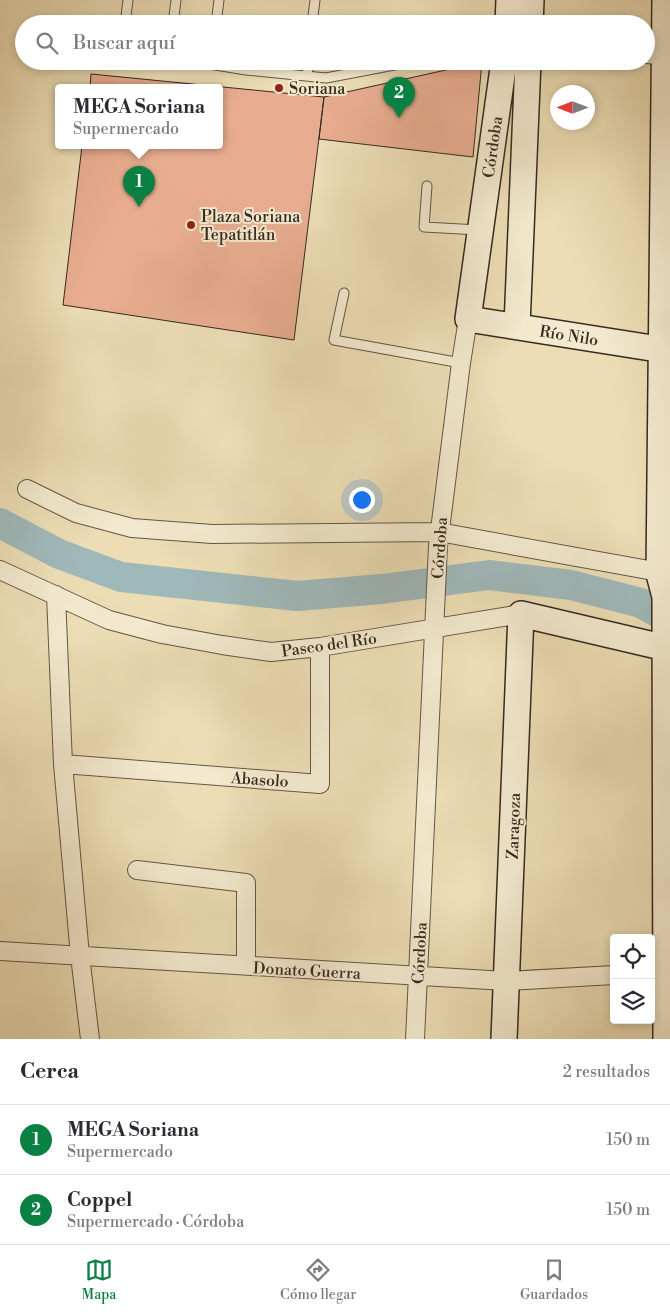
<!DOCTYPE html>
<html lang="es">
<meta charset="utf-8">
<style>
:root{--surface:#fff;--page:#f7f7f7;--text:#2b2b33;--muted:#7c7c81;--line:#e1e1e2;--accent:#0b8043}
body{margin:0;font-family:"Libre Bodoni",serif;background:var(--page);color:var(--text)}
.controls{position:absolute;right:15px;bottom:15px;display:grid;overflow:hidden;border-radius:5px;box-shadow:0 2px 8px #0003}
.controls button{width:45px;height:45px;display:grid;place-items:center;padding:0;border:0;border-bottom:1px solid var(--line);background:var(--surface);color:var(--text);font:25px sans-serif}
.compass{position:absolute;left:550px;top:85px;width:45px;height:45px;border-radius:50%;background:var(--surface);box-shadow:0 2px 8px #0003;rotate:270deg}
.you{position:absolute;left:361px;top:499px;width:18px;height:18px;margin:-12px;border:4px solid #fff;border-radius:50%;background:#1a73e8;box-shadow:0 0 0 8px #1a73e833}
.badge{display:grid;place-items:center;width:32px;height:32px;border-radius:50%;background:var(--accent);color:#fff;font-size:16px;font-weight:700}
.pin{position:absolute;translate:-50% -41px;filter:drop-shadow(0 1px 2px #0008)}
.pin::after{content:'';position:absolute;top:26px;width:18px;height:15px;background:inherit;clip-path:polygon(0 0,100% 0,50% 100%)}
.popup{position:absolute;left:55px;top:84px;width:168px;height:65px;box-sizing:border-box;display:grid;place-content:center;border-radius:5px;background:var(--surface);filter:drop-shadow(0 1px 4px #0005);font-size:16px;white-space:nowrap;color:var(--muted)}
.popup b{font-size:19px;color:var(--text)}
.popup::after{content:'';position:absolute;left:50%;top:100%;margin-left:-10px;border:10px solid transparent;border-top-color:var(--surface)}
.list{margin:0;padding:0;list-style:none}
h2{display:flex;justify-content:space-between;align-items:center;height:65px;margin:0;padding:0 20px;font-size:21px}
h2 small{font-size:16px;font-weight:400;color:var(--muted)}
.list li{display:grid;grid-template-columns:32px 1fr auto;gap:15px;align-items:center;box-sizing:border-box;height:70px;padding:0 20px;border-top:1px solid var(--line)}
.list b{display:block;font-size:19px;white-space:nowrap}
.list p{margin:0;font-size:16px;white-space:nowrap;color:var(--muted)}
.list em{font-size:16px;font-style:normal;color:var(--muted)}
.icon{flex:none;width:28px;height:28px;fill:none;stroke:currentColor;stroke-width:2;stroke-linecap:round;stroke-linejoin:round}
.map{position:relative;flex:none;width:670px;height:1039px;overflow:hidden}
.search{position:absolute;background:var(--surface);box-shadow:0 2px 8px #0003;left:15px;right:15px;top:15px;height:55px;display:flex;align-items:center;gap:12px;box-sizing:border-box;padding:0 18px;border-radius:28px;color:var(--muted);font-size:19px}
.sheet{height:205px;background:var(--surface)}
nav{display:flex;justify-content:space-around;align-items:center;box-sizing:border-box;height:70px;border-top:1px solid var(--line);background:var(--surface);font-size:14px;color:var(--muted)}
nav a{display:grid;justify-items:center;gap:2px}
nav .on{color:var(--accent)}
.map>svg:first-child{display:block}
</style>
<div class="map">
<svg width="670" height="1039" viewBox="0 0 670 1039">
<rect width="100%" height="100%" fill="#ecddb4"/>
<filter id="stains"><feTurbulence type="fractalNoise" baseFrequency=".004" numOctaves="4"/><feColorMatrix values="0 0 0 0 .2 0 0 0 0 .09 0 0 0 0 .02 0 0 0 .5 -.17"/></filter>
<radialGradient id="worn" r=".72"><stop offset=".6" stop-color="#630" stop-opacity="0"/><stop offset="1" stop-color="#630" stop-opacity=".3"/></radialGradient>
<g fill="none" stroke-linecap="round" stroke-linejoin="round">
<path stroke="#9fb8b9" stroke-width="30" d="M0,523L59,554L121,577L297,596L382,589L489,575L571,585L641,603L670,619"/>
</g>
<path fill="#e8ad90" stroke="#352a20" d="M482,62L473,157L319,139L324,97Z
M91,74L324,97L294,340L63,305L82,146H219V88H90Z"/>
<g fill="none" stroke-linecap="round" stroke-linejoin="round">
<g stroke="#635745" stroke-width="11">
<path id="lane" d="M125,24L128,0
M173,24L176,0
M216,24L219,0
M312,24L315,0
M191,61L246,70L326,78L415,61
M307,76L309,61
M427,186L424,227L479,230
M344,293L334,340L461,363"/>
</g>
<g stroke="#635745" stroke-width="20">
<path id="street" d="M646,54L670,56
M27,489L76,513L132,528L212,534L439,532L670,574
M0,570L109,620L162,634L222,645L271,652L320,647L521,614
M56,595L63,764L80,956L90,1039
M63,764L320,784V647
M137,870L246,883V966
M0,951L506,981L614,975
M415,1039L438,546L461,363L468,319"/>
</g>
<g stroke="#352a20" stroke-width="28">
<path id="secondary" d="M508,24L509,0
M530,24L531,0
M504,61L468,319L670,351
M517,326L528,61
M665,597L659,574L665,0
M504,1039L521,614L666,648
M666,1039L665,597L669,581"/>
</g>
<use href="#lane" stroke="#f3e9ce" stroke-width="9"/>
<use href="#street" stroke="#f3e9ce" stroke-width="18"/>
<use href="#secondary" stroke="#f3e9ce" stroke-width="25"/>
</g>
<g fill="#8f2418" stroke="#f3e9ce" stroke-width="2">
<circle cx="279" cy="88" r="5"/>
<circle cx="191" cy="225" r="5"/>
</g>
<g text-anchor="middle" stroke-width="4" stroke-linejoin="round" paint-order="stroke">
<g font-size="16" fill="#352a20" stroke="#f3e9ce" text-anchor="start">
<text x="289" y="94">Soriana</text>
<text x="201" y="222">Plaza Soriana<tspan x="201" dy="18">Tepatitlán</tspan></text>
</g>
<g font-size="16" fill="#352a20" stroke="#f3e9ce">
<text transform="translate(492 147) rotate(-82)" y="6">Córdoba</text>
<text transform="translate(569 335) rotate(9)" y="6">Río Nilo</text>
<text transform="translate(439 548) rotate(-86)" y="6">Córdoba</text>
<text transform="translate(329 644) rotate(-8)" y="6">Paseo del Río</text>
<text transform="translate(260 779) rotate(4)" y="6">Abasolo</text>
<text transform="translate(513 826) rotate(-88)" y="6">Zaragoza</text>
<text transform="translate(419 953) rotate(-87)" y="6">Córdoba</text>
<text transform="translate(307 970) rotate(3)" y="6">Donato Guerra</text>
</g>
</g>
<rect width="100%" height="100%" filter="url(#stains)"/>
<rect width="100%" height="100%" fill="url(#worn)"/>
</svg>
<div class="controls">
<button><svg class="icon" aria-label="locate" viewBox="0 0 24 24"><circle cx="12" cy="12" r="6"/><path d="M12 2v4M12 18v4M2 12h4M18 12h4"/></svg></button>
<button><svg class="icon" aria-label="layers" viewBox="0 0 24 24"><path d="M12 4l9 5-9 5-9-5zM3 14l9 5 9-5"/></svg></button>
</div>
<svg class="compass" viewBox="-18 -18 36 36"><path d="M0-13l5 13h-10z" fill="#e53935"/><path d="M0 13l5-13h-10z" fill="#7c7c81"/></svg>
<div class="you"></div>
<div class="pin badge" style="left:139px;top:207px">1</div>
<div class="popup"><b>MEGA Soriana</b>Supermercado</div>
<div class="pin badge" style="left:399px;top:118px">2</div>
<div class="search"><svg class="icon" aria-label="search" viewBox="0 0 24 24"><circle cx="10" cy="10" r="6"/><path d="M15 15l6 6"/></svg>Buscar aquí</div>
</div>
<section class="sheet">
<h2>Cerca<small>2 resultados</small></h2>
<ul class="list">
<li><span class="badge">1</span><div><b>MEGA Soriana</b><p>Supermercado</p></div><em>150 m</em></li>
<li><span class="badge">2</span><div><b>Coppel</b><p>Supermercado · Córdoba</p></div><em>150 m</em></li>
</ul>
</section>
<nav>
<a class="on"><svg class="icon" aria-label="map" viewBox="0 0 24 24"><path d="M3 6l6-2 6 2 6-2v14l-6 2-6-2-6 2zM9 4v14M15 6v14"/></svg>Mapa</a>
<a><svg class="icon" aria-label="directions" viewBox="0 0 24 24"><path d="M12 3l9 9-9 9-9-9zM9 14v-3h6M13 9l2 2-2 2"/></svg>Cómo llegar</a>
<a><svg class="icon" aria-label="saved" viewBox="0 0 24 24"><path d="M7 4h10v16l-5-4-5 4z"/></svg>Guardados</a>
</nav>
